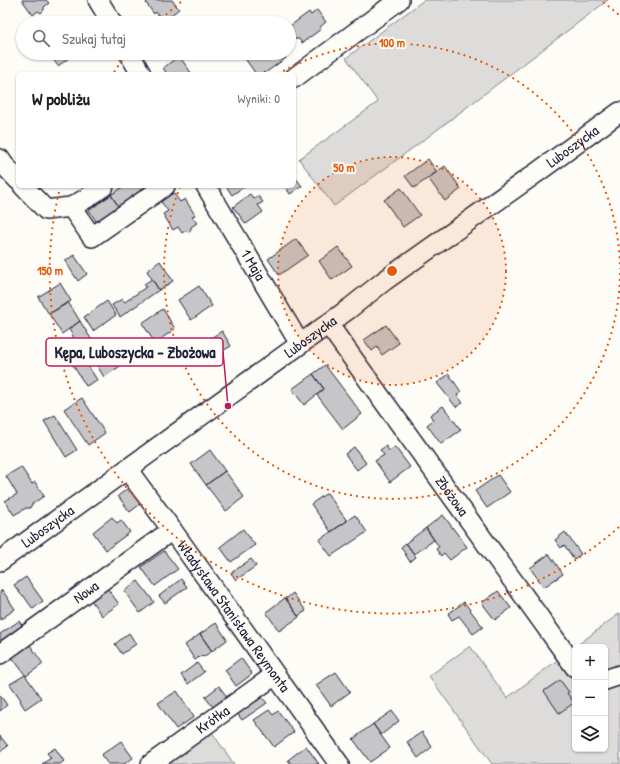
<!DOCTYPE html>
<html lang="pl">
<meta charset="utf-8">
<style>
:root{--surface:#fff;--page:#f6f6f6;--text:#202124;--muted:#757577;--line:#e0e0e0}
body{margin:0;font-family:"Patrick Hand",sans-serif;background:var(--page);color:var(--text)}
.controls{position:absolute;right:12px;bottom:12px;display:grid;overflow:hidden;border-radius:6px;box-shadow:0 1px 3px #0004}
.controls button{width:36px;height:36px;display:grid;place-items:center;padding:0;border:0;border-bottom:1px solid var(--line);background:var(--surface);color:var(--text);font:20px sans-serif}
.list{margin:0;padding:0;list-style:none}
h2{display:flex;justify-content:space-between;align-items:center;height:52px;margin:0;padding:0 16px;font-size:17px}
h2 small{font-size:13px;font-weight:400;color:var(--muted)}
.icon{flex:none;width:22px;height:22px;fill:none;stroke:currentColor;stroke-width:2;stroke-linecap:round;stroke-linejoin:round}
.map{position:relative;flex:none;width:620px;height:764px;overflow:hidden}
.search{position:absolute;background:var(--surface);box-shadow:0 1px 3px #0004;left:16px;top:16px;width:280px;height:44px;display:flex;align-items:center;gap:10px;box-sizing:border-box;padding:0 14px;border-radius:22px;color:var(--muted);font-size:15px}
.panel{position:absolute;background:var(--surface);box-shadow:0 1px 3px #0004;left:16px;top:72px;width:280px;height:116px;border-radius:6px}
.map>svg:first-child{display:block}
</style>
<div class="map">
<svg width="620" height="764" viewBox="0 0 620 764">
<rect width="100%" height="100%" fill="#fdfcf7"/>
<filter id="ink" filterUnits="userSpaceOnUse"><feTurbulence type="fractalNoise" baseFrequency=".025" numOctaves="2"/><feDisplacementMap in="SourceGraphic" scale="8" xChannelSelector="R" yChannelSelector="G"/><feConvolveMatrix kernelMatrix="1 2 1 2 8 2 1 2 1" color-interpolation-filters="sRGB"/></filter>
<g filter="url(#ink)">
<path fill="#dddcdb" stroke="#807f8b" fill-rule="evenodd" d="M424,0H608L425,139L334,206L299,159L378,102L346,58Z
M620,613V764H492L429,676L470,646L507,698ZM575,647H605V749H575Z
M206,724L234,764H151Z"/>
<path fill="#c6c6c8" stroke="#22223b" d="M22,0H46L49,3L44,7V10L41,13L38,11L33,15Z
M145,0H172L179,9L163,21L156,12L154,14L146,3L147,2Z
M317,10L326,22L320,27L321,29L302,43L299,39H294L291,35L293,31L290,26L309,12L311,15Z
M48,53H76L58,66Z
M253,53H282L286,58L265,73L264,72L262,74H256L246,60L252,55L251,54Z
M179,56L192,74H167L163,68Z
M428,159L437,172L414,188L405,176Z
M445,166L461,189L445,201L428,178Z
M294,176L302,186L290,194L285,186H294Z
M124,186H150L119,207L111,195Z
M226,186H245L232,195Z
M401,188L420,215L403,227L384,200Z
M172,191L180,202L185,199L195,215L192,217L197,223L191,227V229L189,232L185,231L182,233L178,227L173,230L163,214L168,211L159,199Z
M250,194L254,199L258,196L263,202L258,205L263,212L246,224L233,207Z
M111,195L119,207L97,223L89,210Z
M296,239L308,255L279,275L268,259Z
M338,247L352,266L332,280L319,261Z
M74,255L87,274L78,281L65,261Z
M160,261L173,281L159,290L147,271Z
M152,279L159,290L120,317L112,305L122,299L125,302L146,287L144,284Z
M60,283L71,301L49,314L38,297Z
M199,286L212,306L191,320L178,300Z
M107,301L116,315L93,331L84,317Z
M68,302L80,321L62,334L49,314Z
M163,309L175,329L155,343L142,323Z
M80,321L99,352L92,357L80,339L76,342L69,329Z
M386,325L399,343L382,355L377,347L372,351L364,340Z
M222,331L231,346L221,352L219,349L214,353L206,341Z
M116,341L129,360L104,377L92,357Z
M79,351L97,380L86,386L69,359Z
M325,365L362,414L343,429L317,395L324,389L313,374Z
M313,374L324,389L304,405L292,389Z
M449,374L461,392L457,395L463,403L456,407L437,383Z
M82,398L105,433L88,445L64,409Z
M443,406L461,430L441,444L427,425L433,420L430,415Z
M55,415L77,450L66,457L44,421Z
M386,446L389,451L395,447L410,467L390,482L375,461L384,455L380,450Z
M354,447L366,463L357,470L345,454Z
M210,450L225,471L206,485L191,464Z
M21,467L32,484L35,482L44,496L32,504L30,508H26L14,515L5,501L17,494L6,476Z
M225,471L244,497L226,511L206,485Z
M498,475L510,492L487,508L475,491Z
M132,485L144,501L130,512L118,496Z
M327,493L347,521L331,532L311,504Z
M355,515L367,532L331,556L319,540Z
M443,515L467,547L450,560L444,553L441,556L436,549L439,547L426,528Z
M112,517L117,523L121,520L130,532L106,550L93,532Z
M426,528L434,540L414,554L406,543Z
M243,529L255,545L231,562L220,547Z
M565,532L581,554L574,559L564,545L561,548L555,540Z
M406,543L416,557L410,562L401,547Z
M164,551L178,569L155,586L141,567Z
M549,554L563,574L544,587L530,568Z
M251,559L256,566L236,580L231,573Z
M26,577L43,601L33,609L23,595L22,596L14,585Z
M181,579L187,587L165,603L159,596Z
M138,581L154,602L140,613L124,591Z
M107,588L119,604L102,616L91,600Z
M2,590L15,609L0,620V592Z
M498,591L511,608L495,620L482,603Z
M293,593L306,611L298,616L286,599Z
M285,598L299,617L279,631L266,612Z
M464,602L483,627L473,634L459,616L452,620L448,614Z
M19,621L24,628L3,643L0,638V634Z
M216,623L227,640L212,651L200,634Z
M129,633L136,644L122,654L115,644Z
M200,634L212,651L203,657L202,655L195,660L185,645Z
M30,645L43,664L26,676L12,657Z
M241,658L252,674L236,686L225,670Z
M197,663L204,672L188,684L181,675Z
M336,672L350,692L331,706L316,685Z
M25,675L41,698L25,709L20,701L21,700L10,684Z
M560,680L569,692L567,693L574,703L559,713L544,691Z
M219,686L227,697L213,707L205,697Z
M177,691L194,717L176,729L158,703Z
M0,695L7,705L0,711Z
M260,695L267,703L242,720L236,712Z
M269,710L273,715L278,711L294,732L274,747L254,720Z
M392,711L399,721L381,735L373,724Z
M373,724L390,748L370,762L353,739Z
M422,732L432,747L418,758L407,742Z
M0,736L8,746L0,752Z
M121,741L133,758L124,764H108L101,755Z
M306,746L319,764H291L288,760Z
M55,748L64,761L60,764H42L51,758L47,753Z"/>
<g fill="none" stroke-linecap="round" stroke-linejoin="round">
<g stroke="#22223b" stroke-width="22">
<g id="minor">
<path d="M98,0L112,23"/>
<path d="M129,53L141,74"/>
<path d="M294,78L399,0"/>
<path d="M0,159L4,165L18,180"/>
<path d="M23,186L46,210L71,207L87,198L104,186"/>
<path id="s1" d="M206,186L300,344"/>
<path d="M71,207L92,237L165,186"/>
<path id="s2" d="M328,324L575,667"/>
<path id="s3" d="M127,469L172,530L339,764"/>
<path id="s4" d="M0,561L328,324L350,308L384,281L539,171L620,112"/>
<path id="s5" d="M0,654L172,530"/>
<path d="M605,680L620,675"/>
<path id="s6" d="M151,764L275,675"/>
</g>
</g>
<use href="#minor" stroke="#fdfcf7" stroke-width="19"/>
</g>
</g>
<circle cx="392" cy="271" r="114" fill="#e8590c" fill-opacity=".12"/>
<g fill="none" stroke="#e8590c" stroke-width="2" stroke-dasharray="2 4">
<circle cx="392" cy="271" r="114"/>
<path d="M620 273A228 228 0 1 1 180 187M278 74A228 228 0 0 1 620 269"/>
<path d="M619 527A342 342 0 0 1 60 188M114 72A342 342 0 0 1 128 53M157 23A342 342 0 0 1 181 2M603 2A342 342 0 0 1 619 15"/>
</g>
<g text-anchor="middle" stroke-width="4" stroke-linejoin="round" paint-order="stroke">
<g font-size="15" fill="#22223b" stroke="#fdfcf7">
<text dy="5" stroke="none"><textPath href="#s4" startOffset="707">Luboszycka</textPath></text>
<text dy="5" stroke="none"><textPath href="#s1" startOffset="92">1 Maja</textPath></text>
<text dy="5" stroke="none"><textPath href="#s4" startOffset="383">Luboszycka</textPath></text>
<text dy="5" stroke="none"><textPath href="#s2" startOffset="212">Zbożowa</textPath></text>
<text dy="5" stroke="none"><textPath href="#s4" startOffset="59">Luboszycka</textPath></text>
<text dy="5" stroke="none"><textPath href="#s5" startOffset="106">Nowa</textPath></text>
<text dy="5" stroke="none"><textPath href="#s3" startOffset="182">Władysława Stanisława Reymonta</textPath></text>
<text dy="5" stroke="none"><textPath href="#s6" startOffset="76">Krótka</textPath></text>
</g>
</g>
<circle cx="392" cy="271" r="6" fill="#e8590c" stroke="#fdfcf7" stroke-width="2"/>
<g font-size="12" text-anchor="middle" font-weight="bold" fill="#e8590c" stroke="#fdfcf7" stroke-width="4" stroke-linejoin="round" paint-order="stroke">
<text x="392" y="47">100 m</text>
<text x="344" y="172">50 m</text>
<text x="50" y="275">150 m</text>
</g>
<path fill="none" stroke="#c2185b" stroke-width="1.5" d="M228 406L223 352"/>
<circle fill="#c2185b" stroke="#fdfcf7" stroke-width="1.5" cx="228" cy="406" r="4"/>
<rect fill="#fdfcf7" stroke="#c2185b" stroke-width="1.5" x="46" y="338" width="177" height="28" rx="4"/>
<g font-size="16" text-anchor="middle" font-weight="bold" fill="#22223b">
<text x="135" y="358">Kępa, Luboszycka - Zbożowa</text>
</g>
</svg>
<div class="controls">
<button>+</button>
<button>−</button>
<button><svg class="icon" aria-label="layers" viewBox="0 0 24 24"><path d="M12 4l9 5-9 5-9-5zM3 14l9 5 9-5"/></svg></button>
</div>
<div class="search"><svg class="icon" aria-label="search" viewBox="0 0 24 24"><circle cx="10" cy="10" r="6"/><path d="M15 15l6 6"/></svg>Szukaj tutaj</div>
<section class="panel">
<h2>W pobliżu<small>Wyniki: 0</small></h2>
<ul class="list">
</ul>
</section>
</div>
